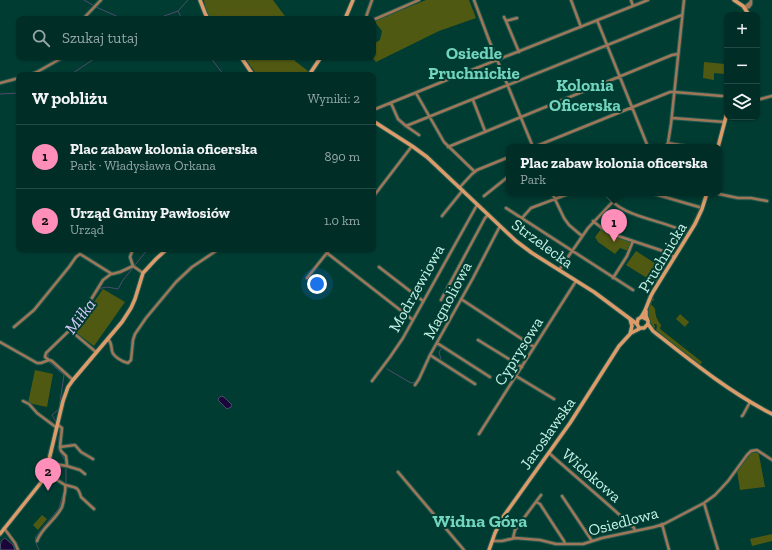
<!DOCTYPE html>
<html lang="pl">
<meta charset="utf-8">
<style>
:root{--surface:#002d26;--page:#0a352e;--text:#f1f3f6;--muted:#95a8a7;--line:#224943;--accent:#ff8eb9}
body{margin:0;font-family:"Zilla Slab",serif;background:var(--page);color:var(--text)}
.controls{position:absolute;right:12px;top:12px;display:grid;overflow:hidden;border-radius:8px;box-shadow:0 1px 3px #0004}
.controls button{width:36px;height:36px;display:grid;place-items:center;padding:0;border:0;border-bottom:1px solid var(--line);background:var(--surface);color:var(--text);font:20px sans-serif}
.you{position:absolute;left:317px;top:284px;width:14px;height:14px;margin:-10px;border:3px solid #fff;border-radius:50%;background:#1a73e8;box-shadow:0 0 0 6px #1a73e833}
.badge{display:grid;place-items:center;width:26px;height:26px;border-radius:50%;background:var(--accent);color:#111;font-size:13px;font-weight:700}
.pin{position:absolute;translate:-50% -33px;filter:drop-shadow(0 1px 2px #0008)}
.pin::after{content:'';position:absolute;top:21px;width:14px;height:12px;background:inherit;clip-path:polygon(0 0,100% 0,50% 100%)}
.popup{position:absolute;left:506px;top:144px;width:216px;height:52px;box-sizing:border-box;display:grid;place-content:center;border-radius:8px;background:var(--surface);filter:drop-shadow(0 1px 3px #0005);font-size:13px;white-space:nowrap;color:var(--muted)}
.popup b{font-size:15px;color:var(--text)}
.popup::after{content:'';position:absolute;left:50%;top:100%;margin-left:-8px;border:8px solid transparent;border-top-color:var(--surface)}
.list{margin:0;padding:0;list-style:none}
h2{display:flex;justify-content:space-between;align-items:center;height:52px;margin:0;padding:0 16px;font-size:17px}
h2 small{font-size:13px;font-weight:400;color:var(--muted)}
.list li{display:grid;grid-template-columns:26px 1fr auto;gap:12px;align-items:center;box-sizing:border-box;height:64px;padding:0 16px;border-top:1px solid var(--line)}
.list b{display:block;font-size:15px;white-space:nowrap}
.list p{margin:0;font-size:13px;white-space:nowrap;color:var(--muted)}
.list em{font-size:13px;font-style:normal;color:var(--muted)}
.icon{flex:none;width:22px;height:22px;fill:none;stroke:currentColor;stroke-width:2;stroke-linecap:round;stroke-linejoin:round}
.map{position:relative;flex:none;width:772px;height:550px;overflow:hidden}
.search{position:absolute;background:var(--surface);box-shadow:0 1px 3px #0004;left:16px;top:16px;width:360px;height:44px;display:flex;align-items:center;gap:10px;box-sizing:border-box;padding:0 14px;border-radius:8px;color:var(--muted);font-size:15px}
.panel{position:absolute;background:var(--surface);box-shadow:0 1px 3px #0004;left:16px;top:72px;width:360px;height:180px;border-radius:8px}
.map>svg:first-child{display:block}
</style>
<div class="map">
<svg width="772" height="550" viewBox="0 0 772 550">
<rect width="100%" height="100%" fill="#003c32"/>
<path fill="#505911" d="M204,0H273L287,19H211L208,15L206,13Z
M426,0H469L476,18L439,31L376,62L372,57H373V44L380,40L382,31L374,21Z
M244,57H294L295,61L308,71L306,75H257Z
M704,62L725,64L724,74L714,73V80L703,78Z
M704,193H705L699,214L674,255L673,254C687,233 697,218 704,193Z
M601,229L631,241L628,251L620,248L615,254L598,242L595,237Z
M636,251L664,269L655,283L626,265Z
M103,289L125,302L94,346L74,331Z
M653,295L654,296L653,298L654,299V300L652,301L651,305L653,306L655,309C655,315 657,320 661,325L660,329L702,362L701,364H698L657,332L656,331L657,326L656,324H654L655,327L654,329H653L651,327L653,326C644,317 649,305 653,295Z
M680,314L689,322L685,327L676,319Z
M35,370L53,374L47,407L28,403Z
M754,452L758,453L759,455L765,487L740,490L737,471L750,453Z
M42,515L47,519L38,530L33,525Z
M772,534V541L752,546L750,539Z"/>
<path fill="#1b0639" stroke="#4e4d6d" d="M221,396L224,397L232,405L231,407L227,409L219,401L218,399Z
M5,538L13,545L15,550H1C0,546 0,540 5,538Z"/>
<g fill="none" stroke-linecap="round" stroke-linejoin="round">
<path stroke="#4e4d6d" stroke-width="1" d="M84,0L96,7L123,19
M156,19L178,11
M182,19L178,11L188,0
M210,57L224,75
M70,75L97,57
M0,94L19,93
M135,265L148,249
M454,309L457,304
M441,349L439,352L441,360
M48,357V353L77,325L99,290C104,285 111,288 118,289L123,280L133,268
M49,362L64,375L59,409L52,415L56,422L55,425
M387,369L411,383L416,382L419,376
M59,428L60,429L58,449L66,462
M46,463L50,446
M66,484V467
M30,493C37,485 44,477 45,466
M37,535L56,512L59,508L65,487
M36,536C34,541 37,545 39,550"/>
<g stroke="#1f594f" stroke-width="4.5">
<path id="street" d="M474,0L489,40L533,147
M571,0L581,27
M631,0L633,6
M745,8L749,7L751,4V0
M745,8L746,6L751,2
M504,17L506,21
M517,18L506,21L519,52
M83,19L101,0
M366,19L367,14L372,0
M373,20L419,0
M597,20L648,147
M29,75L37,72L60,59L62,57
M0,83L19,78
M416,93L444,142L475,172
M473,100L485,131
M757,100L772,96
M391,103L398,119L406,126L419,135
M373,110L464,73L648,0
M672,118L725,122
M406,126L682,15
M668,143L691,147
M448,147L672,55L678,54
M534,147L670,92H674L722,96
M665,147L668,143L671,124L684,0
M460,187L472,174L477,170L509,157
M552,193L564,218L569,225L582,236
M606,193C619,218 662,219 685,232
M651,193L699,207
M714,193L738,198H751L767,201
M484,196L509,176
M373,197L412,146
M506,208L633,290
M442,216L463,190
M522,218L531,208L571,193
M593,221L603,229L612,234L660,250L675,257
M133,249L130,257L133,266L143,273
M327,253L413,320
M379,267L423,301
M559,270L588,228L621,193
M307,278L330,249
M613,278L627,256L633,241
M461,299L534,347
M441,300L485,218L488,215
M14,327L34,310L69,267L76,257L80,254L112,274L120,272L133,266
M70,330L96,352
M108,339C112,343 111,346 112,351C113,356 122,362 128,363L131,360L133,340L135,334L146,318L176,282L192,267L219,249
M478,340L522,367
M0,342L37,363H41L49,360
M437,343L490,377
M430,355L475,384
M516,376L554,399
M73,380L52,361L49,360L45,357L46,353L76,324L103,280L111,274
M372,381L390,357L403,338L477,205
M415,385L419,379L430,355L473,278L500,226
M23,401L29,404L37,413L57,428
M742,416L743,415L750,402
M479,434L576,281
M60,447L75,445L81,452L93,459
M549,453C577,478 606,502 634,528L635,531
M48,463L67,466V465L66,456L61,451L60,447L62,428L58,425
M67,466L80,470L85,474
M398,472L464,550
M65,485C76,488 78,486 81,497L94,509
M562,496L592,541
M536,502L540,504L564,541L565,544
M704,503L718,550
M662,524L669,550
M4,528L15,543L18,550
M513,538L515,530L541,495
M37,541C42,527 56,520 62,507C63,504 64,500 64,497C65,493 66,489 65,485L46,473
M492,541H502L515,538L540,540L556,544H583L602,538L654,527L664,524L704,503L715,495L728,481L747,455L751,451L757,450L772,460"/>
</g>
<g stroke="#1f594f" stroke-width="5.5">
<path id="secondary" d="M200,0L205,13L208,19
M734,0L743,6L749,15
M345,19L353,0
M241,57L253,75
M309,75L321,57
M373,121L412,146L427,157L516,241L532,253L594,292L637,324
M718,147L727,113
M646,311V316L648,321V324L644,328H639L637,324L638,319L642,317L646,319
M641,317C647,310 648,300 653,292L695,224L702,209L707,193
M648,324L653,331C691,361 729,392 772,414
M630,334L632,326L630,319
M0,534L43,480L48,464L63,401L68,387L73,380L122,322L131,308L135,299L143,273L156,259L167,249
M489,550L495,533L503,517L570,423L619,346L631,333L641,328"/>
</g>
<use href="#street" stroke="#a07658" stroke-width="2.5"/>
<use href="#secondary" stroke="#de9b6a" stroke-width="3.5"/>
</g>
<g text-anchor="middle" stroke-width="4" stroke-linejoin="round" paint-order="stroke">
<g font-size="16" fill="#c4f2e6" stroke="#003c32">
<text transform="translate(543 243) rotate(36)" y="6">Strzelecka</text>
<text transform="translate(662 257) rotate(-59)" y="6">Pruchnicka</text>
<text transform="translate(416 288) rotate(-61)" y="6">Modrzewiowa</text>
<text transform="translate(447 300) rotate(-62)" y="6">Magnoliowa</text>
<text transform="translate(518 351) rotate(-58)" y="6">Cyprysowa</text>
<text transform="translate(547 433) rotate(-55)" y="6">Jarosławska</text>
<text transform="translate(592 475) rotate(41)" y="6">Widokowa</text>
<text transform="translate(623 521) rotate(-15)" y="6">Osiedlowa</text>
</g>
<g font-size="17" font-weight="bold" fill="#71d4bd" stroke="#003c32">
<text x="474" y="59">Osiedle<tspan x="474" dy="20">Pruchnickie</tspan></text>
<text x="585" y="91">Kolonia<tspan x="585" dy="20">Oficerska</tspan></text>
</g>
<g font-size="17" font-style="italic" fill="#d3c5f9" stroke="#003c32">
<text transform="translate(80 316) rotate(-53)" y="6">Miłka</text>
</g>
<g font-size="18" font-weight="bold" fill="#71d4bd" stroke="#003c32">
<text x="480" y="527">Widna Góra</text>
</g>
</g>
</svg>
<div class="controls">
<button>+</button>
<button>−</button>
<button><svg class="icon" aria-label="layers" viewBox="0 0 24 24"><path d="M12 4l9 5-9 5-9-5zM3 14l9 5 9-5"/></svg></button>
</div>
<div class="you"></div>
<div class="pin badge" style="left:614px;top:242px">1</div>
<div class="popup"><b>Plac zabaw kolonia oficerska</b>Park</div>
<div class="pin badge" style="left:48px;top:491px">2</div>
<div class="search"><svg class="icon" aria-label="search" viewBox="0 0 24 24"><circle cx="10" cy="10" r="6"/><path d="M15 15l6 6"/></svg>Szukaj tutaj</div>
<section class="panel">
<h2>W pobliżu<small>Wyniki: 2</small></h2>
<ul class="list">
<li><span class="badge">1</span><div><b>Plac zabaw kolonia oficerska</b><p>Park · Władysława Orkana</p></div><em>890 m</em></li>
<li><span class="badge">2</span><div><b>Urząd Gminy Pawłosiów</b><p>Urząd</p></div><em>1.0 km</em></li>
</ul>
</section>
</div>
